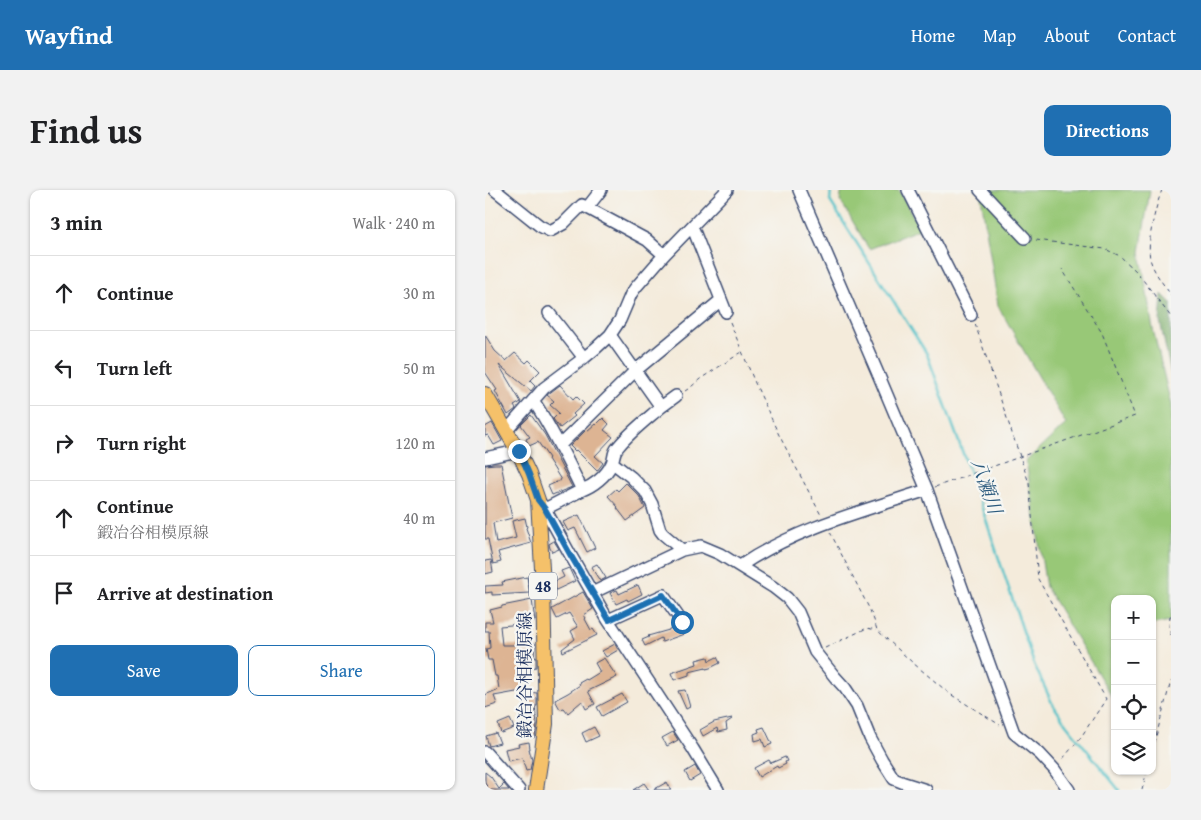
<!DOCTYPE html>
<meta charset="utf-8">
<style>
:root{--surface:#fff;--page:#f2f2f2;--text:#202124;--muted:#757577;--line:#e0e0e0;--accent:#1f6fb2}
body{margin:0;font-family:"Gentium Book Plus","Noto Serif JP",serif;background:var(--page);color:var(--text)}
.controls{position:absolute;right:15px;bottom:15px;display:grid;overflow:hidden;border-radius:10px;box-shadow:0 1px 4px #0004}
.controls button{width:45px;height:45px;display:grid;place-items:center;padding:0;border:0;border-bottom:1px solid var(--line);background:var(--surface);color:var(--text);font:25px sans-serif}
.stop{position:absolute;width:15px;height:15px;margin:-11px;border:4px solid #1f6fb2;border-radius:50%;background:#fff}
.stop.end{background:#1f6fb2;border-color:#fff;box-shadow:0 1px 5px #0008}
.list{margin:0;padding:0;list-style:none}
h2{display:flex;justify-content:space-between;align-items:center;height:65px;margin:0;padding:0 20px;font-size:21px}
h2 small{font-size:16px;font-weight:400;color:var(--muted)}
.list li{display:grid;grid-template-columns:32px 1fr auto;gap:15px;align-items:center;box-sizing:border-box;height:75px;padding:0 20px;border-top:1px solid var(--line)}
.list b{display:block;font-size:19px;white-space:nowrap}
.list p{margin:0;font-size:16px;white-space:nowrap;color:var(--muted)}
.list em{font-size:16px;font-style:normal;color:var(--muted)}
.actions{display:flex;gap:10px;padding:15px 20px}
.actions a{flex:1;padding:11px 0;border:1px solid var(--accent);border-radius:10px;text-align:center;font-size:18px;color:var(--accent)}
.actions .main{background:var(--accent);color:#fff}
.icon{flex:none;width:28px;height:28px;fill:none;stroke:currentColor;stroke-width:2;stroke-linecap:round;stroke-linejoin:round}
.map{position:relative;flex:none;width:686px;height:600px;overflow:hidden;border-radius:10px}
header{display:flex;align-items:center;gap:30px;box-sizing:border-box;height:70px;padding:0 25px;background:var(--accent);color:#fff}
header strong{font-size:24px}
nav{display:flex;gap:28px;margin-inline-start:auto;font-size:18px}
.intro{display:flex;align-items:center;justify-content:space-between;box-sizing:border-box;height:120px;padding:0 30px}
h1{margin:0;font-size:35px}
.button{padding:12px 22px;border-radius:10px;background:var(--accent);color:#fff;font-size:18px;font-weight:700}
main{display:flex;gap:30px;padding:0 30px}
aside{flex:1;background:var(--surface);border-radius:10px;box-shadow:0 1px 4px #0004}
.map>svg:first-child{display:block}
</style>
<header>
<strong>Wayfind</strong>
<nav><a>Home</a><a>Map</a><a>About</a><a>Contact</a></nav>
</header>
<div class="intro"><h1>Find us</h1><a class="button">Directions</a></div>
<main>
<aside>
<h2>3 min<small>Walk · 240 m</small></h2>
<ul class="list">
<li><svg class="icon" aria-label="ahead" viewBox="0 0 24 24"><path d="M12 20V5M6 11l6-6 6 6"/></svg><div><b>Continue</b></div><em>30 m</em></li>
<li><svg class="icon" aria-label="left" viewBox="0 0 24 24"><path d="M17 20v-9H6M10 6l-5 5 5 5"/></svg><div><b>Turn left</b></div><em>50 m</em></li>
<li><svg class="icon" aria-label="right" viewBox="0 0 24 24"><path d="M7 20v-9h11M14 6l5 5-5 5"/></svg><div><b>Turn right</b></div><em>120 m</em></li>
<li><svg class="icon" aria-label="ahead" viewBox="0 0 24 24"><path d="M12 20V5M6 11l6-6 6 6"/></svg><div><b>Continue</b><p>鍛冶谷相模原線</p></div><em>40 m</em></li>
<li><svg class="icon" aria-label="arrive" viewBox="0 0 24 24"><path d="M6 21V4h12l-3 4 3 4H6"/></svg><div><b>Arrive at destination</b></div></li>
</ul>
<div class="actions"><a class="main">Save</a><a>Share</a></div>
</aside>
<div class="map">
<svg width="686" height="600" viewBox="0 0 686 600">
<rect width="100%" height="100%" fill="#f6f6f2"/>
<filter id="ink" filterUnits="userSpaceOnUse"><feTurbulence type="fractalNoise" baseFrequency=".02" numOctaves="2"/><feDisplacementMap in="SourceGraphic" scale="10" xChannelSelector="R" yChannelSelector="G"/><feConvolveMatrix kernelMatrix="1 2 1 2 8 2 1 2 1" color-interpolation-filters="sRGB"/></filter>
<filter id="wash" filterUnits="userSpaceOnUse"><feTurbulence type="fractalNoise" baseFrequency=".0096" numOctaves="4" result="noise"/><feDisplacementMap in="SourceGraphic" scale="20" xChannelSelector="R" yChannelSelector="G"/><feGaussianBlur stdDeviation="1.12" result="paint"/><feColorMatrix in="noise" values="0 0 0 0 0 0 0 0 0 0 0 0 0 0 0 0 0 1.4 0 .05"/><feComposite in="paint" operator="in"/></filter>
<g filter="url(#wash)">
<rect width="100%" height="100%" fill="#f4ebdb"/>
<path fill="#98c877" stroke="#5a7c6a" d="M357,0H414L435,39L384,59L355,10Z
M495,0H665L655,62L668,139L686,215V431L667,434V409H630V512L561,397L541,271L581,234L513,116Z"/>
<path fill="#7aac68" stroke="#4a6e63" d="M677,104L686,113V184L675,131Z"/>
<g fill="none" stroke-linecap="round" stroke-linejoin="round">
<path stroke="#54c2c9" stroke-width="2.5" d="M346,0L345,11L442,164L488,291L549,474L567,513L581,534L634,600"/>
</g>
<g id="blocks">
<path fill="#ddb493" d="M0,145L10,161L21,171L30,163L41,173L44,170L55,181L45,191L50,196L46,201L14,175L36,212L29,216L31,219L23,225L10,201L12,200L0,182Z
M75,195L88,209L91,206L99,214L88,224L90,226L75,238L68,229L74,223L65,215L69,211L62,205Z
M46,225L60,245L87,297L67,305L63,296L76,290L63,269L64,268L53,252L44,256L41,249L45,247L36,235Z
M118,228L124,234L119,240L128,247L110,266L118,273L112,281L91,260L90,261L85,256L101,240L102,241L110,234L111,235Z
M7,233L17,251L9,255L3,245L0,246V237Z
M10,274H16L27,328L8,333L11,353L31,348L27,331L40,328L42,337L41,338L46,353L13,362L16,372L8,374L3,349H0V275Z
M141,293L154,306L160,318L142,331L132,318L133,317L123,306L131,299L133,301Z
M94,325L110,358L102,362L90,338L83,341L78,332Z
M69,351L74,359L67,362L65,358L64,354Z
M6,370L8,382L0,384V371Z
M112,374L121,388L115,391L106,377Z
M84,378L90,391L71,400L67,393L79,387L76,381Z
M42,387L45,403L7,405V402L0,403V396L18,395L17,392Z
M153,395L157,404L143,411L142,409L131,414L125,403L132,400L134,404Z
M98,402L108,419L99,425L101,428L100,429L106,440L108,439L112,445L78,462L77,459L90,449L86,441L93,437L84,423L72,429L67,419Z
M47,410L50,431L40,432V431L26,435L15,436L17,455H37V453H50L49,468L51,467V477L38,479L42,500L9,506L12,514L0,518V505L14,499L12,486H10L7,470H3L1,459L5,458L4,441H0V432H8L5,420L17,417V416Z
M191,436L193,439H197L199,444L177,452L176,448L160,456L157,450L164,447L163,446L184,440V439Z
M130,454L133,460L121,467L117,461Z
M223,467L224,471L232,467L235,473L225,478L221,479V478L204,482V485L189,490L186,483L212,474L211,470Z
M119,468L132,487L103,501L110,514L101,519L97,511L83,523L79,518L75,519L70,510L83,503L95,495L94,493L101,489L102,490L115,482L110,473Z
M200,500L205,517L201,519L193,501Z
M43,502L52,503V516H50L52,535L50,547L44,548L41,523H44Z
M137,504L142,512L117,526L112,517Z
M247,528V529L241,533L242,540L233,542L232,538L218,546L215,540L229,532Z
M25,529L29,538L16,543L13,534Z
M109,537L114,546L101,552L97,543Z
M279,537L287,554L280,557L277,549L270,551L269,544L274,542L273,539Z
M188,542L193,550L182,556L177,548Z
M11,543L15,553L4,556L1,546Z
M44,552L45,559H44L47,570L45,580L41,581L37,568L23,571L20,559L34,556L33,554Z
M300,567L302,571L300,572L301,574L293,578L292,576L274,587L269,578L284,570L286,573Z
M210,576L215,585L205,591L200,582Z
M0,582L6,587L14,599L19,594L24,600H4L0,593Z
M182,592L186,600H168Z
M159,593L164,600H148Z"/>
</g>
</g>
<g filter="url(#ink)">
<use href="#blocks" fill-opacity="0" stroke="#3c4b71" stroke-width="1"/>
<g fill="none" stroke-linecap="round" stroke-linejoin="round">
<g stroke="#3c4b71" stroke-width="14">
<path id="minor" d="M10,0L55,36L65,41L78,34L97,15L162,50L179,65
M314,0L394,186L442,300L529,543L555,564L569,579L584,600
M423,0L486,125
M495,0L540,48
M102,18L116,0
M207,36L241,122
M64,123L99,168
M48,210C67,239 82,269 97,300C108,296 121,286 126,275C130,269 127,263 133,257C145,242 161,230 176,217L125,145
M176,217L191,206
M22,240L59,198L99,168L111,158L125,145L135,130L146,104L151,97L179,65L242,0
M75,255L150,181L236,110
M0,268L33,261
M128,273L146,287L160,301L167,314L175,340L178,344L197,360L216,356L235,364L288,397L302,408L313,422L330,462L350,487L360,498L372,516L385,548L397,570L409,589L419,593L441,600
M53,310L60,319L86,366L123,430L208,559L233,600
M60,319L97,300
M255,376C311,338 378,321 442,300
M107,403L197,360
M123,430L178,405L197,432
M0,562L34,600"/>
</g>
<g stroke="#3c4b71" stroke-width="16">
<path id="major" d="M0,204L33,261L44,284L53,310L58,396L61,534L51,600"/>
</g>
<path stroke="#3c4b71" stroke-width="1" stroke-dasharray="4 4" stroke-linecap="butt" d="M677,0C671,15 660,57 666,72C670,84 679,95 686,105
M551,50L620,59L635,66L652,82L686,127
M245,132L270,193L294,245L336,325
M490,134L544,293L553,389L621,509L596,547L576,571
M200,201L206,197L215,189L257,162
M450,297L650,226L617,143L577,79
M345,342L384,418L389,430L392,440L428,473L465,504L515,535
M686,426H685L684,437L686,447
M340,458L382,438L391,440
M667,561L686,491
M657,600L662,581"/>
<use href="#minor" stroke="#fff" stroke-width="11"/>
<use href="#major" stroke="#f5c16b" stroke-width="14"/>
</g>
</g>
<g fill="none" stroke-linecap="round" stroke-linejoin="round" filter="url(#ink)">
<path stroke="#1f6fb2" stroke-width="6" d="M34,261L44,284L53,310L60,319L86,366L124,430L178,405L197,432"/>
</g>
<g text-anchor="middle" stroke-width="4.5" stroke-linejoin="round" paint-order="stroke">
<rect fill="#f6f6f2" stroke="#5d6b8a" stroke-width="1" x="44" y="382.5" width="28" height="27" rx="4"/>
<g font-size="16" font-weight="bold" fill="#1b2f5e">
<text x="58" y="402">48</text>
</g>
<g font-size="18" fill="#1b2f5e" stroke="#f6f6f2">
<text transform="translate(40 485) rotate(-90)" y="6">鍛冶谷相模原線</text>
</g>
<g font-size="19" font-style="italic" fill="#2c5b7e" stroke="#f6f6f2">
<text transform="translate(502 296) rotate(71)" y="7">八瀬川</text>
</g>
</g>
</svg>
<div class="controls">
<button>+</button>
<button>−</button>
<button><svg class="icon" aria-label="locate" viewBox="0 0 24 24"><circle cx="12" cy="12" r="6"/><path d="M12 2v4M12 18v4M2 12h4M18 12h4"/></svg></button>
<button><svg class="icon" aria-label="layers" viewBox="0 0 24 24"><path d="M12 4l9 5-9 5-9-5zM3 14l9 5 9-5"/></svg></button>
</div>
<div class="stop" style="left:197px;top:432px"></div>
<div class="stop end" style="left:34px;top:261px"></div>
</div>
</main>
